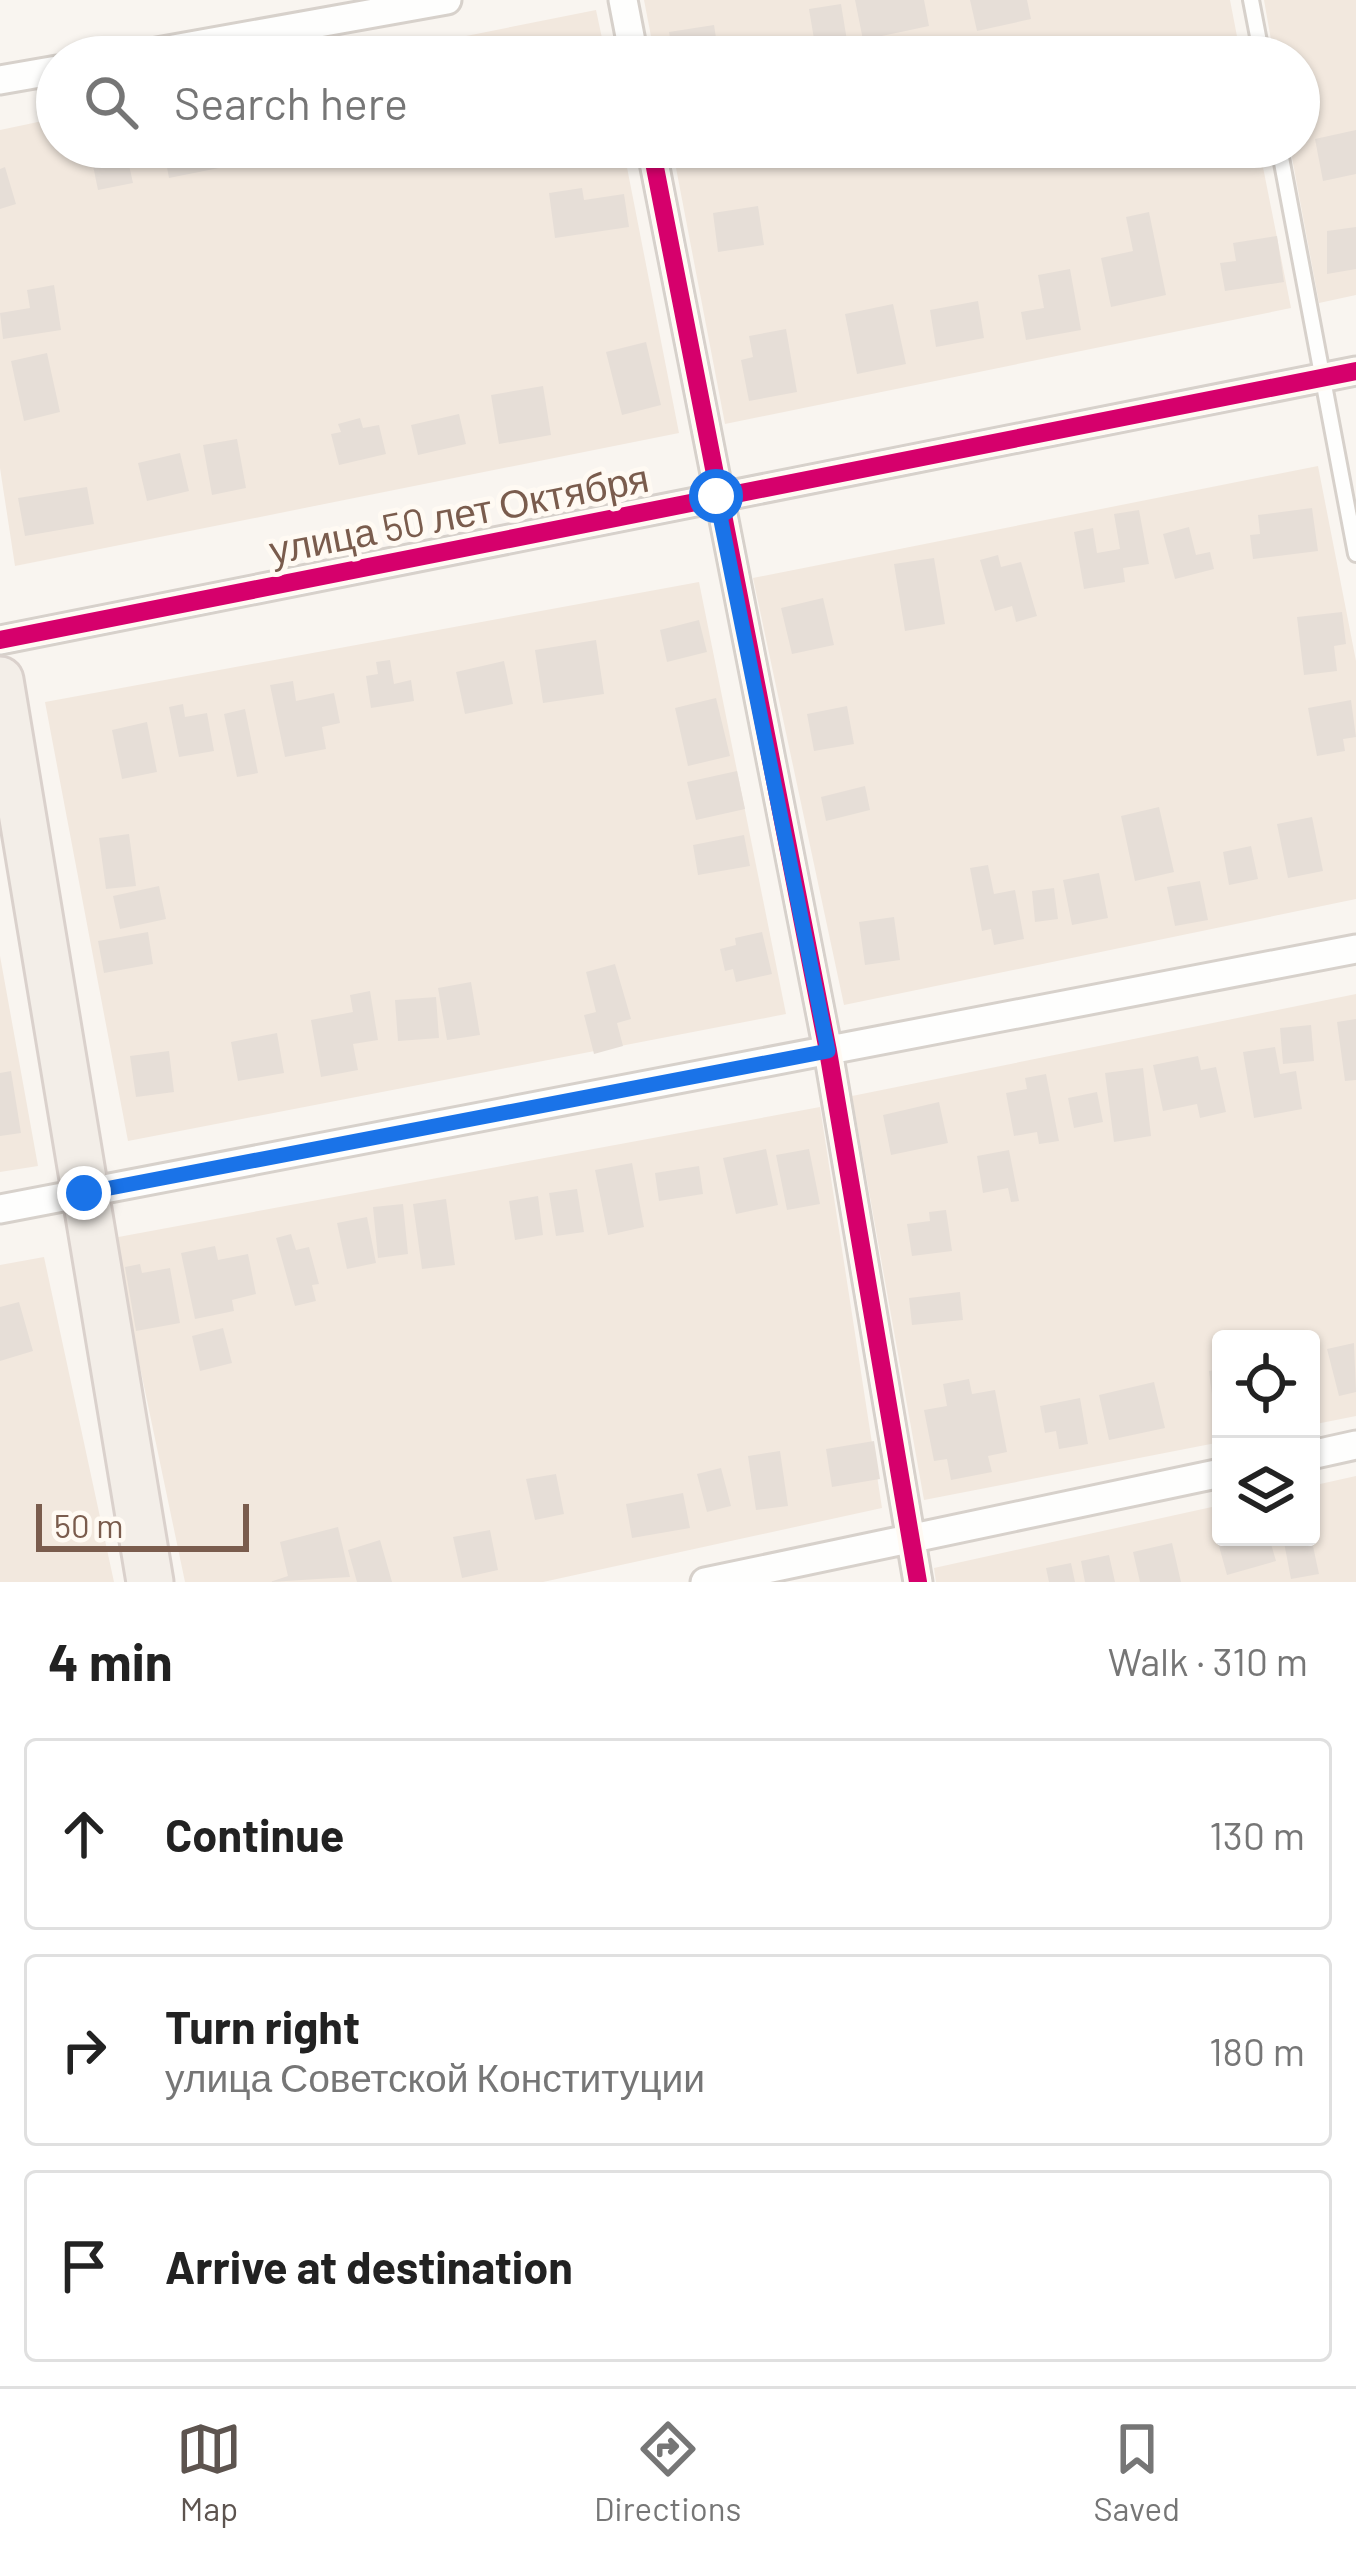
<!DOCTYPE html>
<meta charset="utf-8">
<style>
:root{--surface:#fff;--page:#f6f6f6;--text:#222;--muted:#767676;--line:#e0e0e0;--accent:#5d544f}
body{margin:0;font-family:Barlow,sans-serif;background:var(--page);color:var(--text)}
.controls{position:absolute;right:36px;bottom:36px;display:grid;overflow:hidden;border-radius:12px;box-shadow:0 3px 9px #0004}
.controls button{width:108px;height:108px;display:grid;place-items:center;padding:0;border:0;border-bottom:3px solid var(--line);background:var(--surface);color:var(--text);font:60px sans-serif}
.scale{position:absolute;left:36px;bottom:30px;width:213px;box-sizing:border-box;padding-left:12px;border:6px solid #7a5c4d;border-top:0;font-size:33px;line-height:42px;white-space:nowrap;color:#7a5c4d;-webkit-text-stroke:9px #fffaf3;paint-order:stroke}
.stop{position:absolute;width:36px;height:36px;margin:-27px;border:9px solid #1a73e8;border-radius:50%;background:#fff}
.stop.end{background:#1a73e8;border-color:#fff;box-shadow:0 3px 12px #0008}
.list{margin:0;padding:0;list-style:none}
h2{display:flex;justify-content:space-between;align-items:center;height:156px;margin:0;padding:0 48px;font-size:51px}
h2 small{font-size:39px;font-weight:400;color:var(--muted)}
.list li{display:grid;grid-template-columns:78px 1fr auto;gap:36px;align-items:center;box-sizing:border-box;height:192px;margin:0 24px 24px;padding:0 24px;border:3px solid var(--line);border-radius:12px}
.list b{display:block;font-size:45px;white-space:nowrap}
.list p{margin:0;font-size:39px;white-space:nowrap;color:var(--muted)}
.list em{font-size:39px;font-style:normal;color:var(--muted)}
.icon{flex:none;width:66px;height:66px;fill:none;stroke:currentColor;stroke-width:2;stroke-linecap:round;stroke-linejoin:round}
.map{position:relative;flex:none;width:1356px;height:1582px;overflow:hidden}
.search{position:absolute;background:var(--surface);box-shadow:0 3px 9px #0004;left:36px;right:36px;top:36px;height:132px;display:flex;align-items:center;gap:30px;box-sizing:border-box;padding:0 42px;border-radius:66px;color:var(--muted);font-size:45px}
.sheet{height:804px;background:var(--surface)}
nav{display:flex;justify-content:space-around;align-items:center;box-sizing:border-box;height:168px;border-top:3px solid var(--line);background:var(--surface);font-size:33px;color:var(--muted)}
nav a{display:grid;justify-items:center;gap:6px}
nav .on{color:var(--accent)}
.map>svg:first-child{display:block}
</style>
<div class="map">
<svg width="1356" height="1582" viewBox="0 0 1356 1582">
<rect width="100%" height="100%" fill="#f9f5f0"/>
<path fill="#f2e8de" d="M644,0H1230L1241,57H655Z
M1264,0H1356V295L1319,303L1290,147H1299V57H1274Z
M596,10L606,57H361Z
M57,118V147H623L679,433L15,566L0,468V130Z
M672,147H1259L1291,308L725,424Z
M1318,466L1356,661V899L844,1005L753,578Z
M699,582L786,1014L128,1141L45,702Z
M0,956L38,1166L0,1172Z
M1356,994V1416L1311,1425V1339H1221V1442L924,1500L852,1096Z
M820,1107L882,1508L543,1582H185L113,1238Z
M44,1257L114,1582H0V1265Z
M1356,1476V1582H936L934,1568L1221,1505V1537H1311V1486Z"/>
<path fill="#e6ded7" d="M855,0H924L929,26L863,40Z
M970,0H1027L1031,19L977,31Z
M841,4L849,53L817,57L809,9Z
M714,25L719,57H673L669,32Z
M1356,130V174L1323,181L1315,139Z
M125,147L133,183L98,190L90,151Z
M163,147H215L219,168L169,178Z
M260,147H303L305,157L263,165Z
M5,167L16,204L0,209V169Z
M582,188L584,200L624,194L629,227L555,238L549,193Z
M758,206L764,245L718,252L713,213Z
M1149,212L1166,295L1111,307L1101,258L1133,251L1126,217Z
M1356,227V269L1327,274V231Z
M1277,236L1284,282L1225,291L1220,263L1236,261L1233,243Z
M1070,269L1081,330L1026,340L1021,312L1044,308L1038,275Z
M54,285L61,330L3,339L0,313L30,308L27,290Z
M978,301L984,338L936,347L930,310Z
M893,304L906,364L857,374L845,314Z
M786,329L797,392L749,401L741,360L753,357L749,336Z
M646,342L661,405L622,415L606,352Z
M47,353L60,412L24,421L11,361Z
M543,386L551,435L499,444L491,395Z
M459,414L466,444L418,455L411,425Z
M360,418L363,428L379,425L386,454L339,465L331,434L341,432L338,424Z
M237,439L246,488L212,495L203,445Z
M180,453L189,491L147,501L138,463Z
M87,487L94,524L25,536L18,498Z
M1312,508L1318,551L1253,559L1250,535L1260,534L1258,515Z
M1139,510L1149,564L1123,568L1125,582L1084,589L1074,532L1093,528L1097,553L1120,549L1114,514Z
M1189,527L1196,555L1210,552L1214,569L1175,579L1163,534Z
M998,555L1001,567L1021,562L1037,616L1016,622L1012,606L995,611L980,560Z
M934,558L945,624L905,631L894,564Z
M823,598L834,645L792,654L781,608Z
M1342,612L1346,644L1334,646L1337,671L1304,675L1297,617Z
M699,620L707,652L667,662L660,630Z
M596,640L604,694L543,703L535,650Z
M390,660L394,684L411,680L414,701L371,708L366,676L378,674L376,662Z
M504,661L513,704L465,714L456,672Z
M293,681L296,701L334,693L340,723L322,727L326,749L285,757L270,685Z
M716,698L730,756L688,766L675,708Z
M1351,700L1356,737L1343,739L1345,751L1317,756L1308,708Z
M183,704L185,717L207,713L214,751L179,757L169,707Z
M847,706L854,744L814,751L807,714Z
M245,709L258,773L237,777L224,714Z
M147,722L157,772L122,779L112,730Z
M737,771L745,809L696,820L687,782Z
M865,786L870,810L826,821L821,797Z
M1159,807L1174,872L1135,881L1121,816Z
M1312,817L1323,871L1288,878L1277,824Z
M129,834L136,886L106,889L99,838Z
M744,835L750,866L698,875L693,845Z
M1251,846L1258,879L1229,885L1223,852Z
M988,865L994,894L1015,890L1024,939L994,945L991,929L982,931L970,868Z
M1099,873L1108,918L1072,925L1063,880Z
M1200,881L1208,920L1175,926L1167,887Z
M159,886L166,919L120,929L113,896Z
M1054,888L1058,919L1035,922L1032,891Z
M894,917L900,960L865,965L859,922Z
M148,932L153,964L104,973L98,941Z
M762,932L772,974L736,982L733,969L725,971L720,949L736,945L735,938Z
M615,964L631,1019L617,1023L623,1046L594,1054L584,1015L596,1012L586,972Z
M471,982L480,1035L447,1040L438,988Z
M370,991L378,1040L353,1044L358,1070L321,1077L311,1020L353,1012L350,995Z
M436,997L439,1038L398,1041L395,1000Z
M1356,1019V1080L1345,1081L1337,1022Z
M1311,1025L1314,1061L1283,1064L1280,1028Z
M277,1033L284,1073L238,1081L231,1042Z
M1275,1047L1280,1074L1296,1071L1302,1109L1254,1118L1243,1052Z
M169,1051L174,1092L136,1097L130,1056Z
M1198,1056L1201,1070L1216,1067L1226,1112L1200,1118L1197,1104L1163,1111L1153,1065Z
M1143,1068L1151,1136L1114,1142L1105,1073Z
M11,1071L21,1133L0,1136V1073Z
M1046,1074L1059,1141L1039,1144L1037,1132L1014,1136L1006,1093L1027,1089L1025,1078Z
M1097,1092L1103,1122L1074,1128L1068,1098Z
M939,1102L948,1143L891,1155L883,1115Z
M766,1149L778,1205L736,1214L723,1158Z
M809,1149L820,1204L787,1210L776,1155Z
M1009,1150L1019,1201L1011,1202L1008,1188L983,1193L977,1156Z
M632,1163L644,1227L608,1235L595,1170Z
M699,1166L703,1194L659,1201L655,1173Z
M577,1189L584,1232L556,1236L549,1193Z
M538,1196L543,1235L515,1240L509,1201Z
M446,1199L455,1265L422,1269L413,1204Z
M403,1204L408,1254L378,1258L373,1207Z
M946,1210L952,1251L912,1256L907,1224L930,1221L929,1212Z
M367,1217L376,1263L347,1269L337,1223Z
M291,1234L296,1250L309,1247L319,1284L312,1285L316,1301L295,1306L276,1238Z
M215,1246L218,1260L248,1254L256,1294L232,1300L234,1311L195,1319L181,1253Z
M140,1264L142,1273L170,1268L180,1323L136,1331L125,1267Z
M960,1292L963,1320L912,1325L909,1298Z
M19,1302L33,1351L0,1361V1307Z
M223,1328L232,1363L200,1371L192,1336Z
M1354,1343L1356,1392L1339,1396L1327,1349Z
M1221,1369V1419H1215L1209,1371Z
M969,1379L972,1394L995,1390L1007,1452L988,1456L992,1472L951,1480L947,1459L934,1461L924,1410L947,1406L943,1384Z
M1154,1382L1165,1428L1109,1440L1099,1395Z
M1080,1398L1088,1444L1059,1449L1056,1431L1045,1433L1040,1406Z
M874,1441L880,1479L832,1487L826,1449Z
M780,1451L788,1506L756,1510L748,1456Z
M721,1468L731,1506L707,1512L697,1474Z
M556,1474L564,1514L535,1520L526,1479Z
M683,1493L690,1528L632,1538L626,1504Z
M1221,1526V1537H1269L1276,1561L1227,1575L1214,1528Z
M338,1527L350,1577L270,1582L288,1576L280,1542Z
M490,1530L498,1570L462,1578L453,1537Z
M1283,1537H1311L1319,1574L1291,1579Z
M380,1540L392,1582H357L348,1550Z
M1172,1543L1181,1582H1140L1133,1552Z
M1109,1555L1115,1582H1085L1081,1561Z
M1071,1563L1075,1582H1049L1046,1568Z"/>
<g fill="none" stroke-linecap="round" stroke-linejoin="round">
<g stroke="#d7d1cb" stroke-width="20">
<path id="lane" d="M1251,0L1262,57
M1279,147L1356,554"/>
</g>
<g stroke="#d7d1cb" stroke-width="33">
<path id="street" d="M623,0L634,57
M129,57L447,0
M0,80L57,70
M651,147L828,1051L918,1582
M0,640L1356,371
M0,1209L1356,949
M1311,1455L1356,1445
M705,1582L1221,1473"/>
</g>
<g stroke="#dad1cc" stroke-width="51">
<path id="primary" d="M0,680L150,1582"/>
</g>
<use href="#lane" stroke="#fefefd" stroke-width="14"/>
<use href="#street" stroke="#fefefd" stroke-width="27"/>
<use href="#primary" stroke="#f3eee8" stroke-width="45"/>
<g stroke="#fffaf3" stroke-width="26">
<path id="cycleway" d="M651,147L828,1051L918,1582
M0,640L1356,371"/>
</g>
<use href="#cycleway" stroke="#d6006c" stroke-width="18"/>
</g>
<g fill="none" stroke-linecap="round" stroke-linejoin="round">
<path stroke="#1a73e8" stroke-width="15" d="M84,1193L828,1051L716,496"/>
</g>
<g text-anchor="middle" stroke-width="10" stroke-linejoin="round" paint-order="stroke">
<g font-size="39" fill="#7a5c4d" stroke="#fffaf3">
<text transform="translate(459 514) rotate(-11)" y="14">улица 50 лет Октября</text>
</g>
</g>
</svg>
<div class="controls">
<button><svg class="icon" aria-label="locate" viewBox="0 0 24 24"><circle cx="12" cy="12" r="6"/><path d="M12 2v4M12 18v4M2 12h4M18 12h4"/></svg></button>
<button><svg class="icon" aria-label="layers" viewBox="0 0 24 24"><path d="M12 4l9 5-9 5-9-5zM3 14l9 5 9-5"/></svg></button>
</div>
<div class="scale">50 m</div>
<div class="stop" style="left:716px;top:496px"></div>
<div class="stop end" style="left:84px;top:1193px"></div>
<div class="search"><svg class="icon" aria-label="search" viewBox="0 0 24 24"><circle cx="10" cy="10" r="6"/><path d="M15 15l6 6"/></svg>Search here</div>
</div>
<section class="sheet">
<h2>4 min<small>Walk · 310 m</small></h2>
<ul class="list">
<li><svg class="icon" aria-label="ahead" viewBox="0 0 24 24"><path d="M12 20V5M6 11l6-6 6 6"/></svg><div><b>Continue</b></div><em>130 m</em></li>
<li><svg class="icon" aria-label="right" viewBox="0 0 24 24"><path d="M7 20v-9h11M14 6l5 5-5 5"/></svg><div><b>Turn right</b><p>улица Советской Конституции</p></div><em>180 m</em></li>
<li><svg class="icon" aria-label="arrive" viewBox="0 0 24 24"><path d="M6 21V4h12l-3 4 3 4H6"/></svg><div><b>Arrive at destination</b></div></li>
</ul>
</section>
<nav>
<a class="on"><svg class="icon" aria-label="map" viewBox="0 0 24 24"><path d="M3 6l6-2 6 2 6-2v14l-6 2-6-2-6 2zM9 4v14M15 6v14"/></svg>Map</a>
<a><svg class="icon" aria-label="directions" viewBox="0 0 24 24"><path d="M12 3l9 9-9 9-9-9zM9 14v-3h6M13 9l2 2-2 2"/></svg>Directions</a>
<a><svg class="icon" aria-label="saved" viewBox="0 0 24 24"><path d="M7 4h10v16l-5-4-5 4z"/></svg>Saved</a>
</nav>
